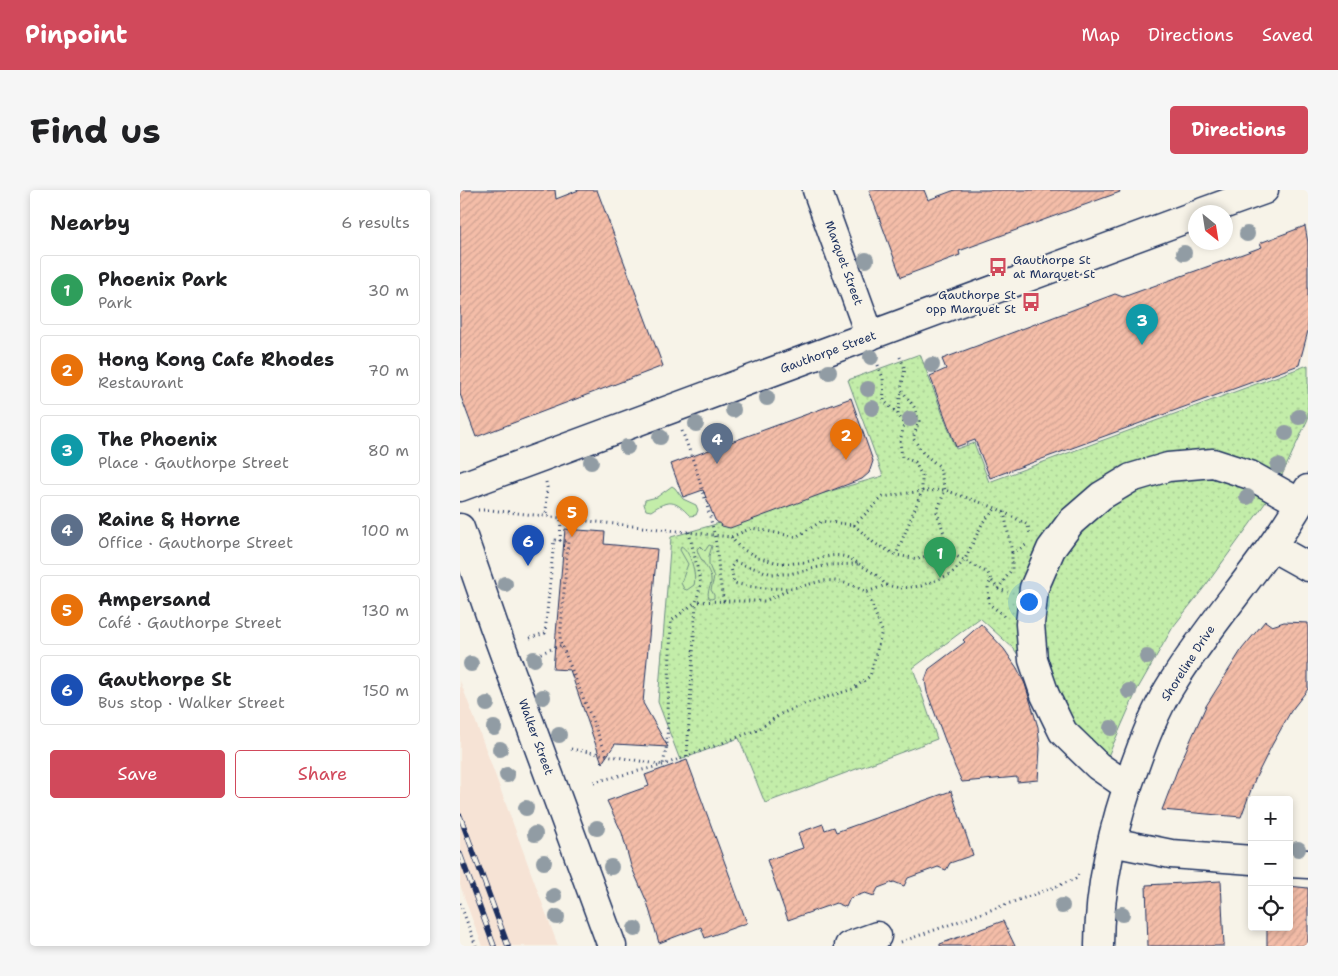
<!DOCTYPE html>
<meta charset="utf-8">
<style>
:root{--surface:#fff;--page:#f6f6f6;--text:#202124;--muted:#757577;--line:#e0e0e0;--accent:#d1495b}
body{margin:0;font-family:"Shantell Sans",sans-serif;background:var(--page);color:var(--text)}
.controls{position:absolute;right:15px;bottom:15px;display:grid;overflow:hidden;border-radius:5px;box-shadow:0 2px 8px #0003}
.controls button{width:45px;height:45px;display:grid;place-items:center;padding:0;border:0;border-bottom:1px solid var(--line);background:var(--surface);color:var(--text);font:25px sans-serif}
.compass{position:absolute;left:728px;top:15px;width:45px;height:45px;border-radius:50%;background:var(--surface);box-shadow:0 2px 8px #0003;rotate:150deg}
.you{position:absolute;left:568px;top:411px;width:18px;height:18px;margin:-12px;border:4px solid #fff;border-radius:50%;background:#1a73e8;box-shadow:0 0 0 8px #1a73e833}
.badge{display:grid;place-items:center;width:32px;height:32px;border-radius:50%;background:var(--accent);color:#fff;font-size:16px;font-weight:700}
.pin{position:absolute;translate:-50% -41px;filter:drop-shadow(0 1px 2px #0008)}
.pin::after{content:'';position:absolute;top:26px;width:18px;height:15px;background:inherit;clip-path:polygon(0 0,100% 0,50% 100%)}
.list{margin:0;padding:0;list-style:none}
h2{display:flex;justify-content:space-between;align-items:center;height:65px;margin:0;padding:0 20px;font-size:21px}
h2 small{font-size:16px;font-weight:400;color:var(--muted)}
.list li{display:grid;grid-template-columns:32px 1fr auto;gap:15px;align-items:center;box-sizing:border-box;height:70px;margin:0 10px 10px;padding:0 10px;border:1px solid var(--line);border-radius:5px}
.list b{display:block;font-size:19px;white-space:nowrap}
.list p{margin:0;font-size:16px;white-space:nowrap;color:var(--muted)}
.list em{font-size:16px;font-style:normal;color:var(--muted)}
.actions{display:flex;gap:10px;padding:15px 20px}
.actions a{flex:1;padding:11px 0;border:1px solid var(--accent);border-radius:5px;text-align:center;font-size:18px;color:var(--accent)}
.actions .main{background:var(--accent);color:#fff}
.icon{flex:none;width:28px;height:28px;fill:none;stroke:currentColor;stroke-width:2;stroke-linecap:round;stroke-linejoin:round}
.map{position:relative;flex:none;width:848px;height:756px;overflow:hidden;border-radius:5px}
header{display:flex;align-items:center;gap:30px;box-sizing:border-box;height:70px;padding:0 25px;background:var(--accent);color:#fff}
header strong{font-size:24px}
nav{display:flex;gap:28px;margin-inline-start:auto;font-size:18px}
.intro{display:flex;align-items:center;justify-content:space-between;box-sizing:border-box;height:120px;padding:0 30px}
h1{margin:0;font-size:35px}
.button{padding:12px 22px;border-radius:5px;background:var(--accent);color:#fff;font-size:18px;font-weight:700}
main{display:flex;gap:30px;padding:0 30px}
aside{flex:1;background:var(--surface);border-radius:5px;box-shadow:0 2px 8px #0003}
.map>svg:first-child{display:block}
</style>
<header>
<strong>Pinpoint</strong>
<nav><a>Map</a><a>Directions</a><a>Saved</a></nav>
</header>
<div class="intro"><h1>Find us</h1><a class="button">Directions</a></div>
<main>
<aside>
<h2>Nearby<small>6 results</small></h2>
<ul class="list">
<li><span class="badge" style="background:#2e9e5b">1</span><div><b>Phoenix Park</b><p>Park</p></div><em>30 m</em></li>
<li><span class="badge" style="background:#e8710a">2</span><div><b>Hong Kong Cafe Rhodes</b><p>Restaurant</p></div><em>70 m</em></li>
<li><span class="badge" style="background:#0f9aa8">3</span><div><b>The Phoenix</b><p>Place · Gauthorpe Street</p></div><em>80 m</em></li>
<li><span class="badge" style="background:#5c6f8a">4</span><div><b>Raine &amp; Horne</b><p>Office · Gauthorpe Street</p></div><em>100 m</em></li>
<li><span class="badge" style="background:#e8710a">5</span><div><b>Ampersand</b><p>Café · Gauthorpe Street</p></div><em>130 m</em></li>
<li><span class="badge" style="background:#1a4fb4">6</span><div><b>Gauthorpe St</b><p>Bus stop · Walker Street</p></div><em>150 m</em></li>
</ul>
<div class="actions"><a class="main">Save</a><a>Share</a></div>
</aside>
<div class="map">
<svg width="848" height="756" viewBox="0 0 848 756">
<defs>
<pattern id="grass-dots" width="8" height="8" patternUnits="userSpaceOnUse" patternTransform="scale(1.25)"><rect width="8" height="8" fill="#c3eda9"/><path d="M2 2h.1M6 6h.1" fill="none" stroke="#a7cc94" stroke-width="1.8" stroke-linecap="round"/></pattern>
<pattern id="building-hatch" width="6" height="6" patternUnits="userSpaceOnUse" patternTransform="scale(1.25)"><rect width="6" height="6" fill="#f4bda8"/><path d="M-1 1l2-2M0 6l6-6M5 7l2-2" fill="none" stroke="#d1a393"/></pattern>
</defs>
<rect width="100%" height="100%" fill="#f7f3e8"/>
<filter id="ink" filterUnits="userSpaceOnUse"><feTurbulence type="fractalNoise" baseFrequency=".02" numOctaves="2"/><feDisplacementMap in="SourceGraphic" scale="10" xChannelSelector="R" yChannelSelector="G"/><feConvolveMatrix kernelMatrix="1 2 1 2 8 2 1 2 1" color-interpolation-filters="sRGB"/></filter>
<g filter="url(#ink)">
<path fill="#f6e3d5" d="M0,491L15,530L98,756H23L12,729L0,695Z"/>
<path fill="url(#grass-dots)" stroke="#6f8e84" d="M460,164L496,259L514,253L529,292L848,175V229L816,298L746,395L713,437L677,500L645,573L585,505L554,459L520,428L453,478L477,549L305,613L279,548L220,570L198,512L211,347L423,286L388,190Z"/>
<path fill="#c3eda9" stroke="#6f8e84" d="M212,296L215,298L223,309L236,315L238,320L236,325L230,326C215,310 209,309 191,321L186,320L184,314L185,310L197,307Z
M249,355L252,356L249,366V375L254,387L251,400L254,405V408L251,409L249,408C246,401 252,396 251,389C250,378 239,370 237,359L240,356L245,361Z
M221,356C230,360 237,385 234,395L227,400L224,399L221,393L228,374L220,360Z"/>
<path fill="url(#building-hatch)" stroke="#1b2f5e" d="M0,0H95L96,9L119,0H137L203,176L16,247L0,204Z
M409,0H464L468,10L495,0H659L660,2L499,61L500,65L441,87Z
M845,36L848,53V141L839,175L530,288L515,250L496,257L470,186L486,179L482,169L655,104L663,107L802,57L800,53Z
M391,208L413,271L409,283L402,289L270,338L262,336L255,330L243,300L223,307L211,274Z
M105,339L145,342L144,354L197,359L183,513L208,557L155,554L142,573L110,480L93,479Z
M805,431L812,436L824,432L848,433V499L831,521L812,555L795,589L781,627L702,620L718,578L746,516L782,459Z
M521,434L544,459L557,478L565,494L578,537L580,559L578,590L557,592V587L502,592L495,577L467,502L465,490L469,479L505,452L503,450Z
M227,570L287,733L245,748L241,737L199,753L187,712L171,676L162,643L147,611L189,596L185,585Z
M491,601L513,665L490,673L486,680L478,677L448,688L444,696L434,692L418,698L414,706L405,703L390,708L386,717L376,713L328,730L307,670L343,658L338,643L363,634L365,640L374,637L376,642Z
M761,691L764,756H688L686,695Z
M829,696L848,698V756H807V737H829Z
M543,731L555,756H480V754Z"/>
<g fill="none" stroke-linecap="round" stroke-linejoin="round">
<g stroke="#1b2f5e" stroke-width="31">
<path id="minor" d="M357,0L410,146
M743,22L804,0
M0,297L736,25
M0,338L34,436L152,756
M812,357L848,377
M667,596L638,576L603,542L585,505L573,470L570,434L574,398L591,359L611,332L641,306L671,288L708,277L753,273L790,285L840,313
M652,652L711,664L792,670
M829,673L848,674
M389,756L417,746
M639,756C639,691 655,628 678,567C687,542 698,515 713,492C755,425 810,368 848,299"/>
</g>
<path stroke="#1b2f5e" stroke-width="3" stroke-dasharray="1 4" stroke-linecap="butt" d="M440,167L445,179L441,199L454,217L459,231L453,248L463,263L479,276L485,300L477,322L484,343L483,359L528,383L531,390L528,396L529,414L542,424L546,429
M418,175L423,188L424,211L438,224L444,235L440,252L442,267L455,272L462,286V301L436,365
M438,224L441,200
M222,241C235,274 246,308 254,343C259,366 258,389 264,411H305L331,399
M86,292L87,297L86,326
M18,320H30L271,347L292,338L336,347L362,331L394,335L423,307L462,301L485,300L536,318L568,335L570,344
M544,322L552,363
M394,335L414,353L436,365L458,369L483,359
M229,342L241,394L236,412L264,411
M271,347C274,350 277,356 281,358C296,368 318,375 336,373C361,372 375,356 399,374L368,375L329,384H312L275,372L271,377L274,393C293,398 312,399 332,398C342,397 352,393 362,391C378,389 393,395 407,402L426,395L440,398L461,396L491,384L504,371L523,332L536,318
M100,351L101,328
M399,374L418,386L426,395
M532,391L538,399L548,402
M538,399L552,379V363L566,355
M70,448L85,443L94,350L108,351L100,451L147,566
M76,465L102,455
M111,559L203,575L207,554L211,431L236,412
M227,566L236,413
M134,592L203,575L297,540L321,524L344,514L393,499L410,486L422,441L407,402
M0,713L16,756
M441,752L595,697L615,689L619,684"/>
<use href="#minor" stroke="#f7f3e8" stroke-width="28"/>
<g stroke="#1b2f5e" stroke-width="5.5">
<path id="rail" d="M0,626L48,756
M0,664L34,756"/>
</g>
<use href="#rail" stroke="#f7f3e8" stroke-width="4" stroke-dasharray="11" stroke-linecap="butt"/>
</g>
<g fill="#919ca4">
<circle cx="787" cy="44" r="8"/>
<circle cx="724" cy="63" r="8"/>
<circle cx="406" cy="70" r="8"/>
<circle cx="411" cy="167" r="8"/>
<circle cx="472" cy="175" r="8"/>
<circle cx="369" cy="182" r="8"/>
<circle cx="408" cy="199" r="8"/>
<circle cx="307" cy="208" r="8"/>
<circle cx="412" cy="218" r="8"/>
<circle cx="273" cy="220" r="8"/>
<circle cx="839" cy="227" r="8"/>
<circle cx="450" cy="229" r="8"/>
<circle cx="236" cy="234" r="8"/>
<circle cx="826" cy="243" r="8"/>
<circle cx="200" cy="247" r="8"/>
<circle cx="167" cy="257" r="8"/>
<circle cx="131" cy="272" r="8"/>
<circle cx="818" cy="276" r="8"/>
<circle cx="787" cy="307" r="8"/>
<circle cx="45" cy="394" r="8"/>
<circle cx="687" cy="467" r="8"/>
<circle cx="74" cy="469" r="8"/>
<circle cx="11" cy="474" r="8"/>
<circle cx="669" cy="501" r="8"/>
<circle cx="83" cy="507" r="8"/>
<circle cx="27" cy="514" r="8"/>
<circle cx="34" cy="538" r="8"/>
<circle cx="651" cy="538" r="8"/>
<circle cx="99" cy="545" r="8"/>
<circle cx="40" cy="559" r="8"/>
<circle cx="47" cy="585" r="8"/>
<circle cx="66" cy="618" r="8"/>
<circle cx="137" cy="638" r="8"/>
<circle cx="75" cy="644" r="8"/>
<circle cx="838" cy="659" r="8"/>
<circle cx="84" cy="672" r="8"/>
<circle cx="151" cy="677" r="8"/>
<circle cx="94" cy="706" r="8"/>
<circle cx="602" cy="716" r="8"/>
<circle cx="662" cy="724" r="8"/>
<circle cx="97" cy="727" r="8"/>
<circle cx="175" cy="739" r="8"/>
</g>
</g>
<defs>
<g id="bus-bare" transform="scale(1.5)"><path d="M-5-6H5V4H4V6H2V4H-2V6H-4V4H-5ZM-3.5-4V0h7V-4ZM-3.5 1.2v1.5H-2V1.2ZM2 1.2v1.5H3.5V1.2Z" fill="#d1495b" stroke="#f7f3e8" stroke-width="2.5" paint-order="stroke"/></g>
</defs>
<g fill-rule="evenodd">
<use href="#bus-bare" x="538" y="77"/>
<use href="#bus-bare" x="571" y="112"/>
</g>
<g text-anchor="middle" stroke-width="4" stroke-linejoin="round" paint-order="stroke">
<g font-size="12" fill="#1b2f5e" stroke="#f7f3e8" text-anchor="start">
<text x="553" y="74">Gauthorpe St<tspan x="553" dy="14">at Marquet St</tspan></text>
<text x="556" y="109" text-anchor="end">Gauthorpe St<tspan x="556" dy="14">opp Marquet St</tspan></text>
</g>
<g font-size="12" fill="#1b2f5e" stroke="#f7f3e8">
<text transform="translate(384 73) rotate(70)" y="4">Marquet Street</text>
<text transform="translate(368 162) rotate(-20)" y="4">Gauthorpe Street</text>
<text transform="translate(728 473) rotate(-57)" y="4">Shoreline Drive</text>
<text transform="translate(76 547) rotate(70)" y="4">Walker Street</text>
</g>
</g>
</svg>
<div class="controls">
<button>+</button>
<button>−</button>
<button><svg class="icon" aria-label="locate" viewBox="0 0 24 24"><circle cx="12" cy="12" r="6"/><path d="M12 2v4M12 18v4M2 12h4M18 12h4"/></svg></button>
</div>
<svg class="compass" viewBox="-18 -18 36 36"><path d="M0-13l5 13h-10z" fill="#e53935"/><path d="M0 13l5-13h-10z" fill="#757577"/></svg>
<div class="you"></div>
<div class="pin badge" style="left:480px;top:388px;background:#2e9e5b">1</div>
<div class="pin badge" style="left:386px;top:270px;background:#e8710a">2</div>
<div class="pin badge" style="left:682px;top:155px;background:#0f9aa8">3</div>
<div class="pin badge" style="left:257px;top:274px;background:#5c6f8a">4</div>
<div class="pin badge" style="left:112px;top:347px;background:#e8710a">5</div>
<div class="pin badge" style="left:68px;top:376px;background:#1a4fb4">6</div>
</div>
</main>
